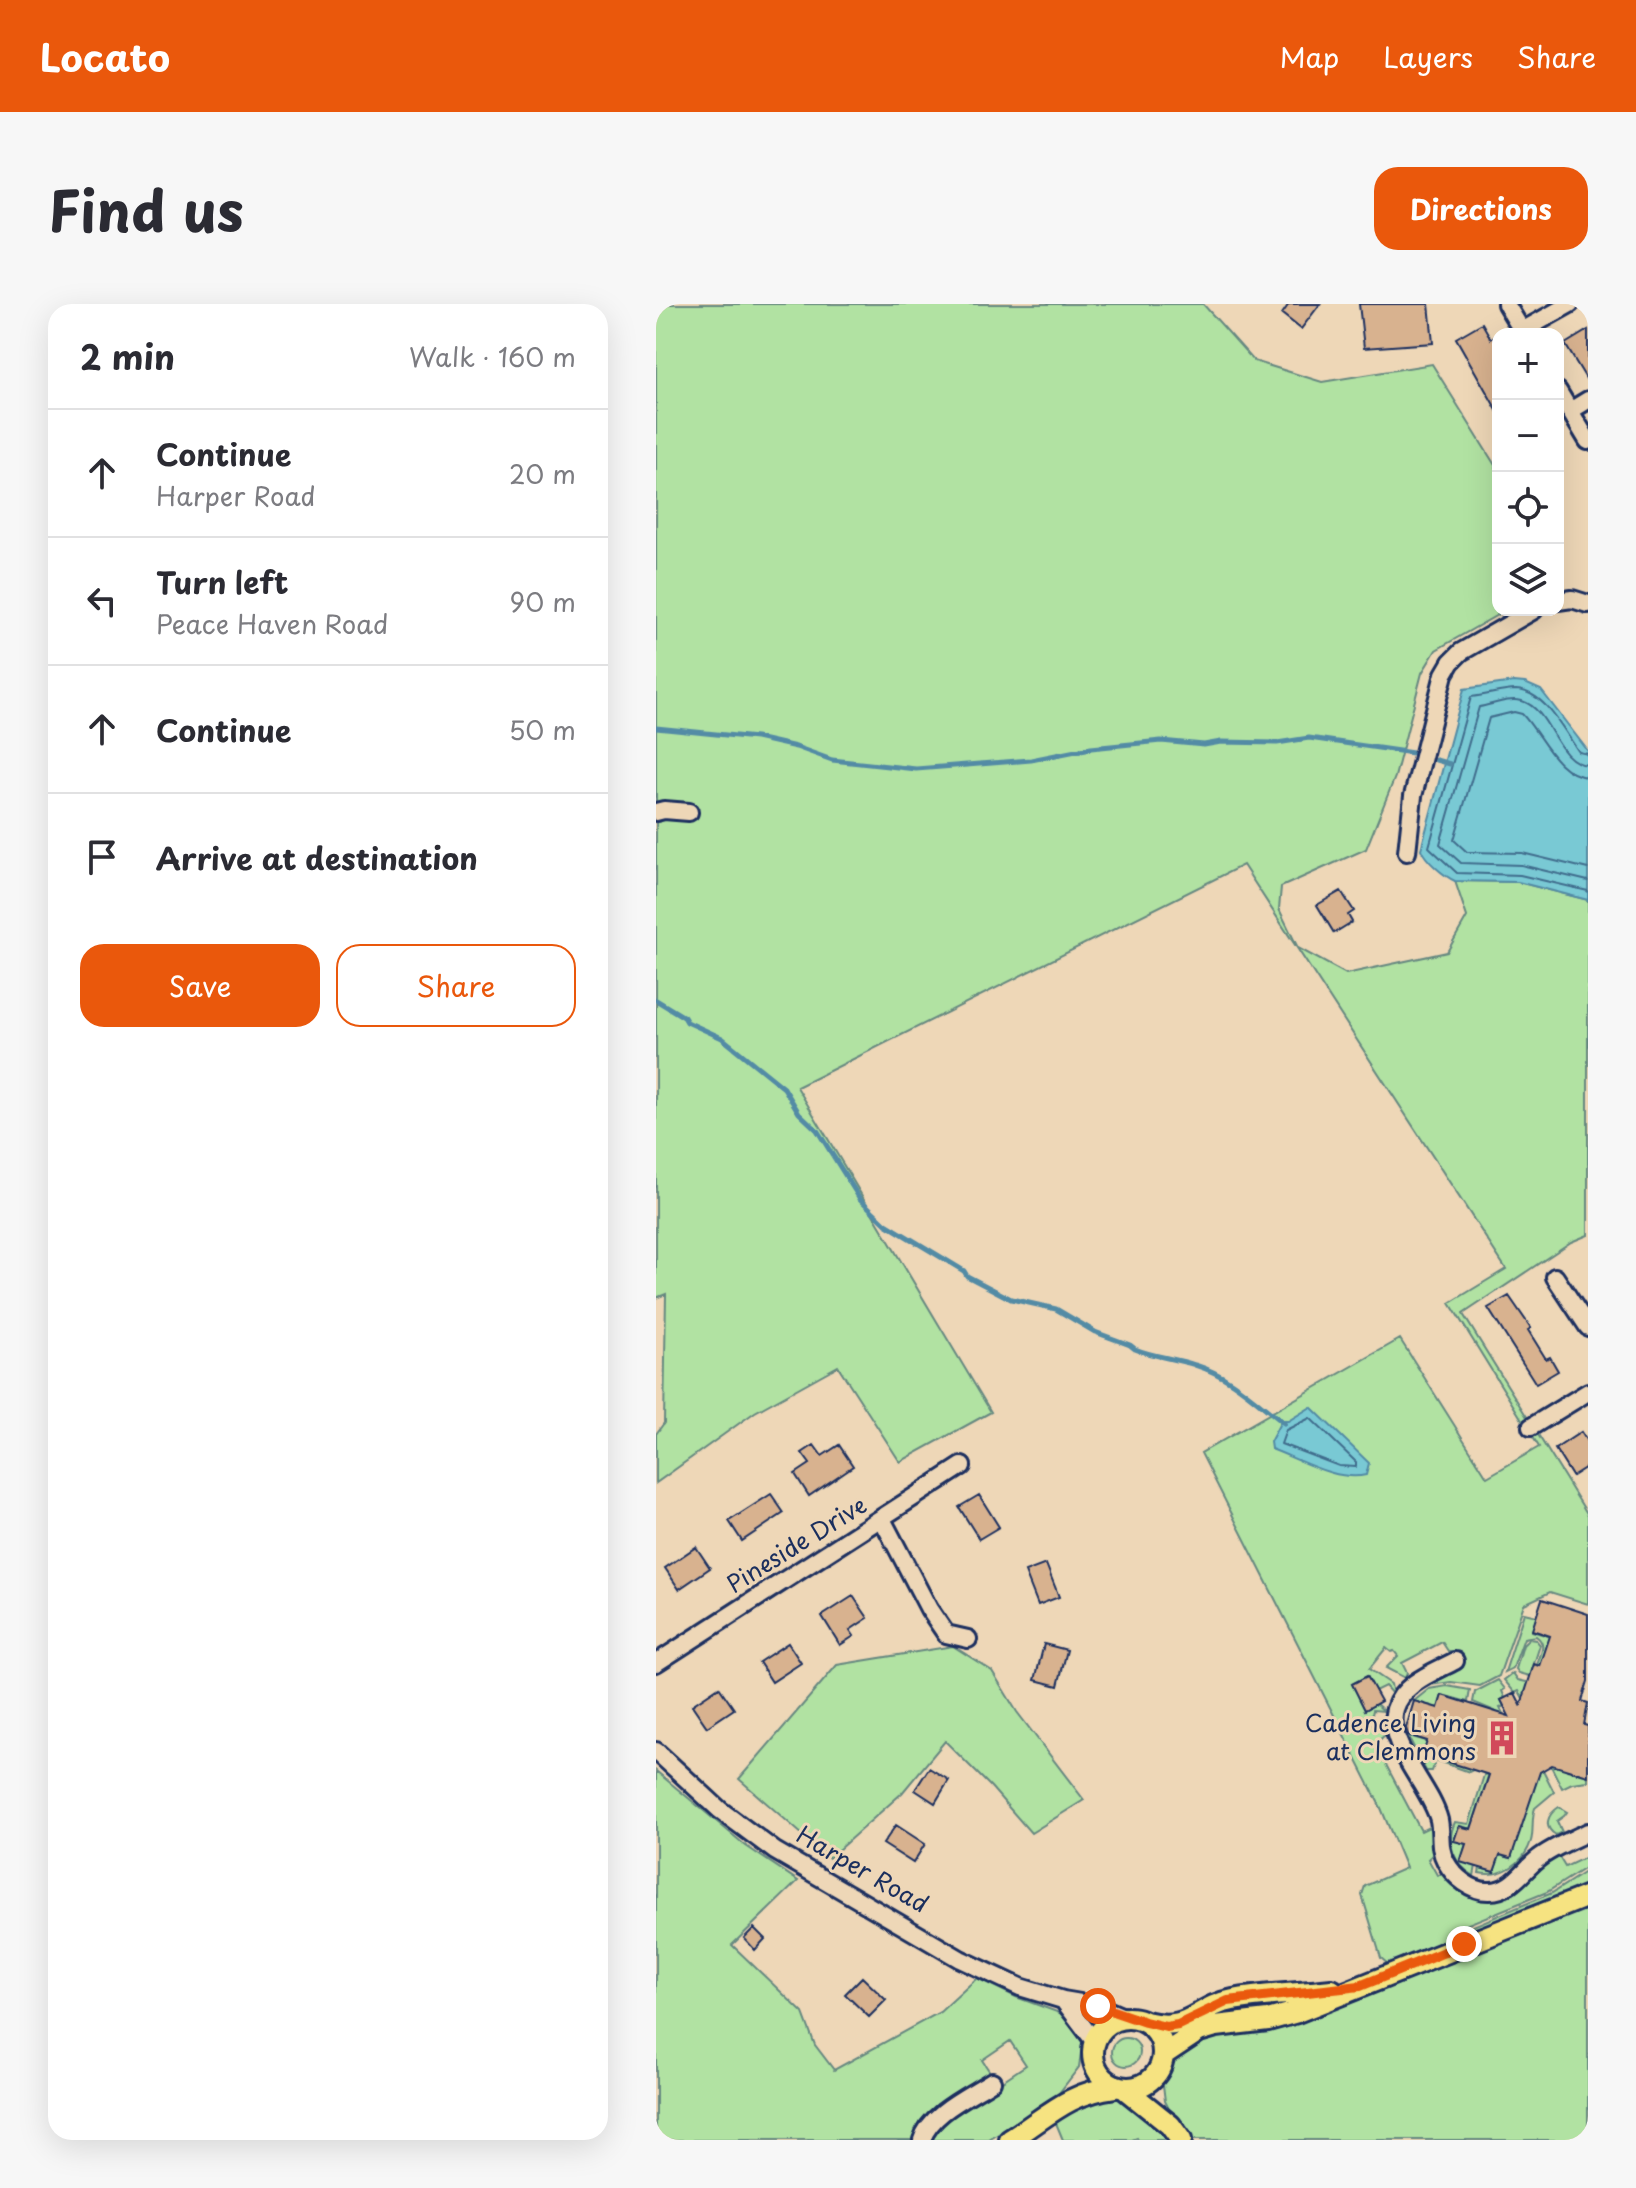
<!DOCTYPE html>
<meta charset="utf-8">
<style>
:root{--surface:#fff;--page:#f7f7f7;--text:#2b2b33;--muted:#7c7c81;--line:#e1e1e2;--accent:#ea580c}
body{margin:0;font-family:"Playpen Sans",sans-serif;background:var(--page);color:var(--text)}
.controls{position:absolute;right:24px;top:24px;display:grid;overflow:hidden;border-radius:16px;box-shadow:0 8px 32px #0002}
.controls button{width:72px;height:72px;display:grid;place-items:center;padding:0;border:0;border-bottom:2px solid var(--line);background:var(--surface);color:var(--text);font:40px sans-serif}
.stop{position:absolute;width:24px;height:24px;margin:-18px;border:6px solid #ea580c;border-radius:50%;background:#fff}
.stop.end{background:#ea580c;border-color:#fff;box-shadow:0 2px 8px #0008}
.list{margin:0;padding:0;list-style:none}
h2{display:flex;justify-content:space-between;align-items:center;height:104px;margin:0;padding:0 32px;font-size:34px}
h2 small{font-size:26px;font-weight:400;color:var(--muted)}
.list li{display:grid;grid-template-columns:52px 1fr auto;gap:24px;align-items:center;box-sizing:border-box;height:128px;padding:0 32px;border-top:2px solid var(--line)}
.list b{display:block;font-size:30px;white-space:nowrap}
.list p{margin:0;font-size:26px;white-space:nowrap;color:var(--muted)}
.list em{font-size:26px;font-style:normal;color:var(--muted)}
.actions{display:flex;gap:16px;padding:24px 32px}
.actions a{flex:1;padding:18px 0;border:2px solid var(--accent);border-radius:24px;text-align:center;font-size:28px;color:var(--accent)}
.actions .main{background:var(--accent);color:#fff}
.icon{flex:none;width:44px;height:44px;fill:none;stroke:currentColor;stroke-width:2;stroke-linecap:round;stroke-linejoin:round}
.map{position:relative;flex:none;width:932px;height:1836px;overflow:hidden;border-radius:24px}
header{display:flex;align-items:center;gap:48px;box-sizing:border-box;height:112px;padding:0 40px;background:var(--accent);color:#fff}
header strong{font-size:38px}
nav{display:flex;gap:44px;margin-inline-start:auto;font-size:28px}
.intro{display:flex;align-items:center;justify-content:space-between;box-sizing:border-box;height:192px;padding:0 48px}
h1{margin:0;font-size:56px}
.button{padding:20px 36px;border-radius:24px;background:var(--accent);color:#fff;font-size:28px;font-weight:700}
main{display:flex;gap:48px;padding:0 48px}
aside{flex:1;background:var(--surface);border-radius:24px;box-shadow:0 8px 32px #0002}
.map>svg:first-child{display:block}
</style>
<header>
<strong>Locato</strong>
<nav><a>Map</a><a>Layers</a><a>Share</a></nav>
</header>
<div class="intro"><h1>Find us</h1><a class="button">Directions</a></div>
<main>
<aside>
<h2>2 min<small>Walk · 160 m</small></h2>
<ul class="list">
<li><svg class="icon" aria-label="ahead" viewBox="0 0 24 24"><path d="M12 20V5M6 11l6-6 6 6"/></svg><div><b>Continue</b><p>Harper Road</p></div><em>20 m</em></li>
<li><svg class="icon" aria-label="left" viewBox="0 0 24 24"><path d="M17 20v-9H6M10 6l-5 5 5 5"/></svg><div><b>Turn left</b><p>Peace Haven Road</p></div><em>90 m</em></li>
<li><svg class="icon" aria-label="ahead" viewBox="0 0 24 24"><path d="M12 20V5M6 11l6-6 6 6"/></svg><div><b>Continue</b></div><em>50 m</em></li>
<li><svg class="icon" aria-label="arrive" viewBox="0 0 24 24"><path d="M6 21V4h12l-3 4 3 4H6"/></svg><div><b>Arrive at destination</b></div></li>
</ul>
<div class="actions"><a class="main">Save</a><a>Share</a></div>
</aside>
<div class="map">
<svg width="932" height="1836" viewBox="0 0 932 1836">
<rect width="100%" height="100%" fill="#eed7b7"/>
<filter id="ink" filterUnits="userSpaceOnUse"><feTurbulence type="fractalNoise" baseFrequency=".0125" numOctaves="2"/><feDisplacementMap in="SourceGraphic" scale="16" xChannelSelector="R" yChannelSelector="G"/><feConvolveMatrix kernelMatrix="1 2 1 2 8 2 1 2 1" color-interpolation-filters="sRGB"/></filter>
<g filter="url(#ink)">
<path fill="#b1e2a2" stroke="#668880" stroke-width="2" d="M0,0H547L598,57L666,78L776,60L842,166V306H850L780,346L766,369L739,473L710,545L625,583L623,605L642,644L690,670L791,648L811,613L799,577L862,578L932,596V931L915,938L807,1010L932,1211V1300L894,1288L868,1300L843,1372L824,1382L795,1378L774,1381L807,1363L799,1347H792L786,1338L746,1359L751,1369L749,1374L730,1364L742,1352L738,1347L735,1348L730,1344L713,1365L735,1380L737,1391L729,1382L719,1387L711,1372L696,1380L709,1405L720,1400L728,1407L717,1406L714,1419L724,1421L730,1430L719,1440L765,1527L773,1523L776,1526L777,1550L772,1555L781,1571L787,1570C795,1577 801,1587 812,1589C821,1591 855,1589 863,1584C877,1574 886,1560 903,1553L909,1563L932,1552V1562L891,1588L802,1624L803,1628L896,1589L932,1566V1581L733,1661L725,1654L706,1591L709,1582L750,1564L725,1504L545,1149L744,1035L831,1173L883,1143L794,999L850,965L587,561L141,783L335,1108L244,1158L182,1062L99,1108L0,1179V1130L8,1119L10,990L0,994Z
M868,1309L881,1312L876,1327L905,1336L884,1362L881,1361C885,1349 891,1340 880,1332L868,1334L857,1364L849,1368Z
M873,1335L880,1336L884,1341L874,1372L863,1369L860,1365L867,1341Z
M297,1342L336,1367L361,1408L428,1496L375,1529L335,1483L289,1437L246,1489L173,1554L83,1475L181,1361Z
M857,1369L862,1376L879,1380L873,1405L863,1387L859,1389L848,1376Z
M842,1376L849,1385L846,1387L849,1394L845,1396L848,1402L844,1404L849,1413L835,1420L839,1407L817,1398L819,1388Z
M791,1382L814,1386L812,1398L786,1391L782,1404L758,1397L773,1385Z
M752,1432L771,1437L817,1466L813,1468L780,1456L776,1467H770Z
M914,1454L911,1466L932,1472V1477L916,1479L906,1484L895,1462Z
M834,1466L815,1525L803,1522L798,1536L810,1540L805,1557L820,1562L818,1572C798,1560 789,1539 799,1518L813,1520L829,1468Z
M872,1466H887L898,1488L879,1504C875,1515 878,1527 875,1537C868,1560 845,1574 823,1569L824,1564L838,1568L844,1551L855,1554Z
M0,1467L90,1542L142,1577L76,1641L147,1709L159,1741L178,1766L284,1708L321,1674L360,1693L412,1712L427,1735L423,1763L400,1793L333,1836H275L281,1821L370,1761L354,1737L326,1756L336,1771L267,1817L260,1831L261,1836H0Z
M903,1503L911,1508L908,1512L901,1517L906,1528L900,1531C886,1523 892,1510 903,1503Z
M932,1603V1836H534L516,1811L509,1797L507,1781L515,1757L543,1734L703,1691Z
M456 1748a14 14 0 1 1 28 0a14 14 0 1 1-28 0Z
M460,1791L487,1806L512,1836H482L481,1834L476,1836H407L400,1819L428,1797Z"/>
<path fill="#79c9d4" stroke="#538ba5" stroke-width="2" d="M858,378L869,379L885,386L932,447V596L862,578L799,577C788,572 769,556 765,545L808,385Z
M655,1103L713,1159L710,1171C680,1178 643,1155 615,1145L614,1138L625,1117H632Z"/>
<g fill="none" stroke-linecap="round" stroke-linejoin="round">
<path stroke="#416d8d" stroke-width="2" d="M932,450L923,448C908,427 889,387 860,386C845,386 830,392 815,393L773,543L801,569L864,571L932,587
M932,461C899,459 896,406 866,397C853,393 836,401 823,403L784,540L805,559L865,561L932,577
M932,473C900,471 886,431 866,410L858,408L833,414L798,536L811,548L866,549L932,565
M654,1114L700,1158V1163L683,1162L625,1140L630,1126Z"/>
<path stroke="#538ba5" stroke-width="5" d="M0,424L100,434L140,443L176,456L260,465L375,456L435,444L505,437L548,441L565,438L621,439L653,434L757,449
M780,456L794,460
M0,696L28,713L31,718L66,734L128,784L143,809L161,826L204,895L230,920L308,967L311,972L355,995L400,1005L439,1028L474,1041L479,1045C498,1053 519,1054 539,1061C575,1072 599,1097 628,1119"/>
</g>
<path fill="#d8b28f" stroke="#1b2f5e" stroke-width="2" d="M633,0H664L645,25L626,10Z
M703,0H773L777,39L708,44Z
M826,19L835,35L842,31V108L800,34Z
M932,26V78L909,40Z
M685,587L698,607L692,611L696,618L678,629L661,601Z
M853,992L875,1024L872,1026L890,1055L894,1053L902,1067L880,1080L832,1004Z
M925,1128L932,1139V1162L916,1172L899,1145Z
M158,1141L166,1152L183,1141L197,1162L153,1192L139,1170L154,1160L146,1149Z
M115,1190L128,1209L86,1237L73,1217Z
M323,1191L343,1223L323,1235L303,1203Z
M40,1243L54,1264L23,1285L9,1264Z
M390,1260L403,1293L382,1301L369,1268Z
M197,1292L212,1314L194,1326L198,1332L184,1341L166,1312Z
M886,1295L932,1310V1377L926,1397L932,1399L928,1421L932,1422V1472L896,1461L884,1468L855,1554L844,1551L838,1568L804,1558L810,1540L798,1537L803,1522L815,1525L833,1471L767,1450L771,1437L752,1431L750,1424L758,1397L782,1404L786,1391L853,1412L845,1396L859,1389L865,1401L878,1360L884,1362L894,1332L876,1326Z
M132,1339L145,1359L116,1378L103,1358Z
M388,1340L411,1346L402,1382L379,1376Z
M711,1372L725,1397L709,1406L696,1380Z
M63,1383L78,1405L51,1423L36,1401Z
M273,1464L293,1476L279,1499L259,1486Z
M240,1521L269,1540L257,1559L227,1540Z
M98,1624L109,1635L99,1646L88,1634Z
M206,1673L230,1696L213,1713L189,1690Z"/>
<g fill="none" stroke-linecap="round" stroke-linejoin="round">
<g stroke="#1b2f5e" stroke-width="22">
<path id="minor" d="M850,0L868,30
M866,27L914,0
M902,87L932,137
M914,107L932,96
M902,297L916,295L932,300
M0,508L8,506L33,508
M751,548L757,492L788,370L795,358L805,348L878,306
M899,973L932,1023
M875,1123L932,1088
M226,1215L273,1305L290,1330L312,1335
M799,1357C776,1369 747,1379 739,1405C729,1441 774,1481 783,1516C786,1531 782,1544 790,1558C798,1573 816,1588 834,1587C856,1587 867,1566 883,1554C897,1543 916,1536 932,1528
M0,1359L306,1162
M0,1447L64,1506L119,1547L304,1655L364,1683L407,1696L442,1702L470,1714
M407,1696L438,1737
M266,1836C274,1809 313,1792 336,1777"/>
</g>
<g stroke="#1b2f5e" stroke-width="26">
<path id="major" d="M437 1749a35 35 0 1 1 70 0a35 35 0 1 1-70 0Z
M489,1718C536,1729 538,1703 577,1696C610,1690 643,1690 676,1686
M507,1751L543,1727L560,1722L612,1716L641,1708L932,1592
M469,1785L514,1821L525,1836
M354,1836C392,1812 412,1789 459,1783"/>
</g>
<use href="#minor" stroke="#eed7b7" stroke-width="16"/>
<use href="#major" stroke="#f6e381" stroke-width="20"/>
</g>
</g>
<g fill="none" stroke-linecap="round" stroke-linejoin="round" filter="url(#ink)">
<path stroke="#ea580c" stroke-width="10" d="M442,1702L489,1718L510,1723L522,1721L572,1697L704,1682L808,1640"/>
</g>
<defs>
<g id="building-bare" transform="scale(2.76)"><path d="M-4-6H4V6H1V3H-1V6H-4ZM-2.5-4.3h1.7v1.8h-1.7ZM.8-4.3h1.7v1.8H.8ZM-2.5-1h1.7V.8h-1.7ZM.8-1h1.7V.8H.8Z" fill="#d1495b" stroke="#eed7b7" stroke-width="2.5" paint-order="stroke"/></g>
</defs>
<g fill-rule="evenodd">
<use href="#building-bare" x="846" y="1434"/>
</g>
<g text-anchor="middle" stroke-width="6" stroke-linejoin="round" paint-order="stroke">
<g font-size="24" fill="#1b2f5e" stroke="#eed7b7">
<text transform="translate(141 1241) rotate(-32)" y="8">Pineside Drive</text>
<text transform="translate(206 1566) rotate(30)" y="8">Harper Road</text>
</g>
<g font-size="24" fill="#1b2f5e" stroke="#eed7b7" text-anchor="end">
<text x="820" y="1428">Cadence Living<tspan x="820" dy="28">at Clemmons</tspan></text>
</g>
</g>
</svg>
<div class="controls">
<button>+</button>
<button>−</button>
<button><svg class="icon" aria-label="locate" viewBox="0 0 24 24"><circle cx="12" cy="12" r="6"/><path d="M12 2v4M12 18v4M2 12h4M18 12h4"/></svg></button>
<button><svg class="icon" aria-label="layers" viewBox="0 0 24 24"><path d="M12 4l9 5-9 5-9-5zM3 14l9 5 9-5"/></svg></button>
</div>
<div class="stop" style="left:442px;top:1702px"></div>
<div class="stop end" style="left:808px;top:1640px"></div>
</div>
</main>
